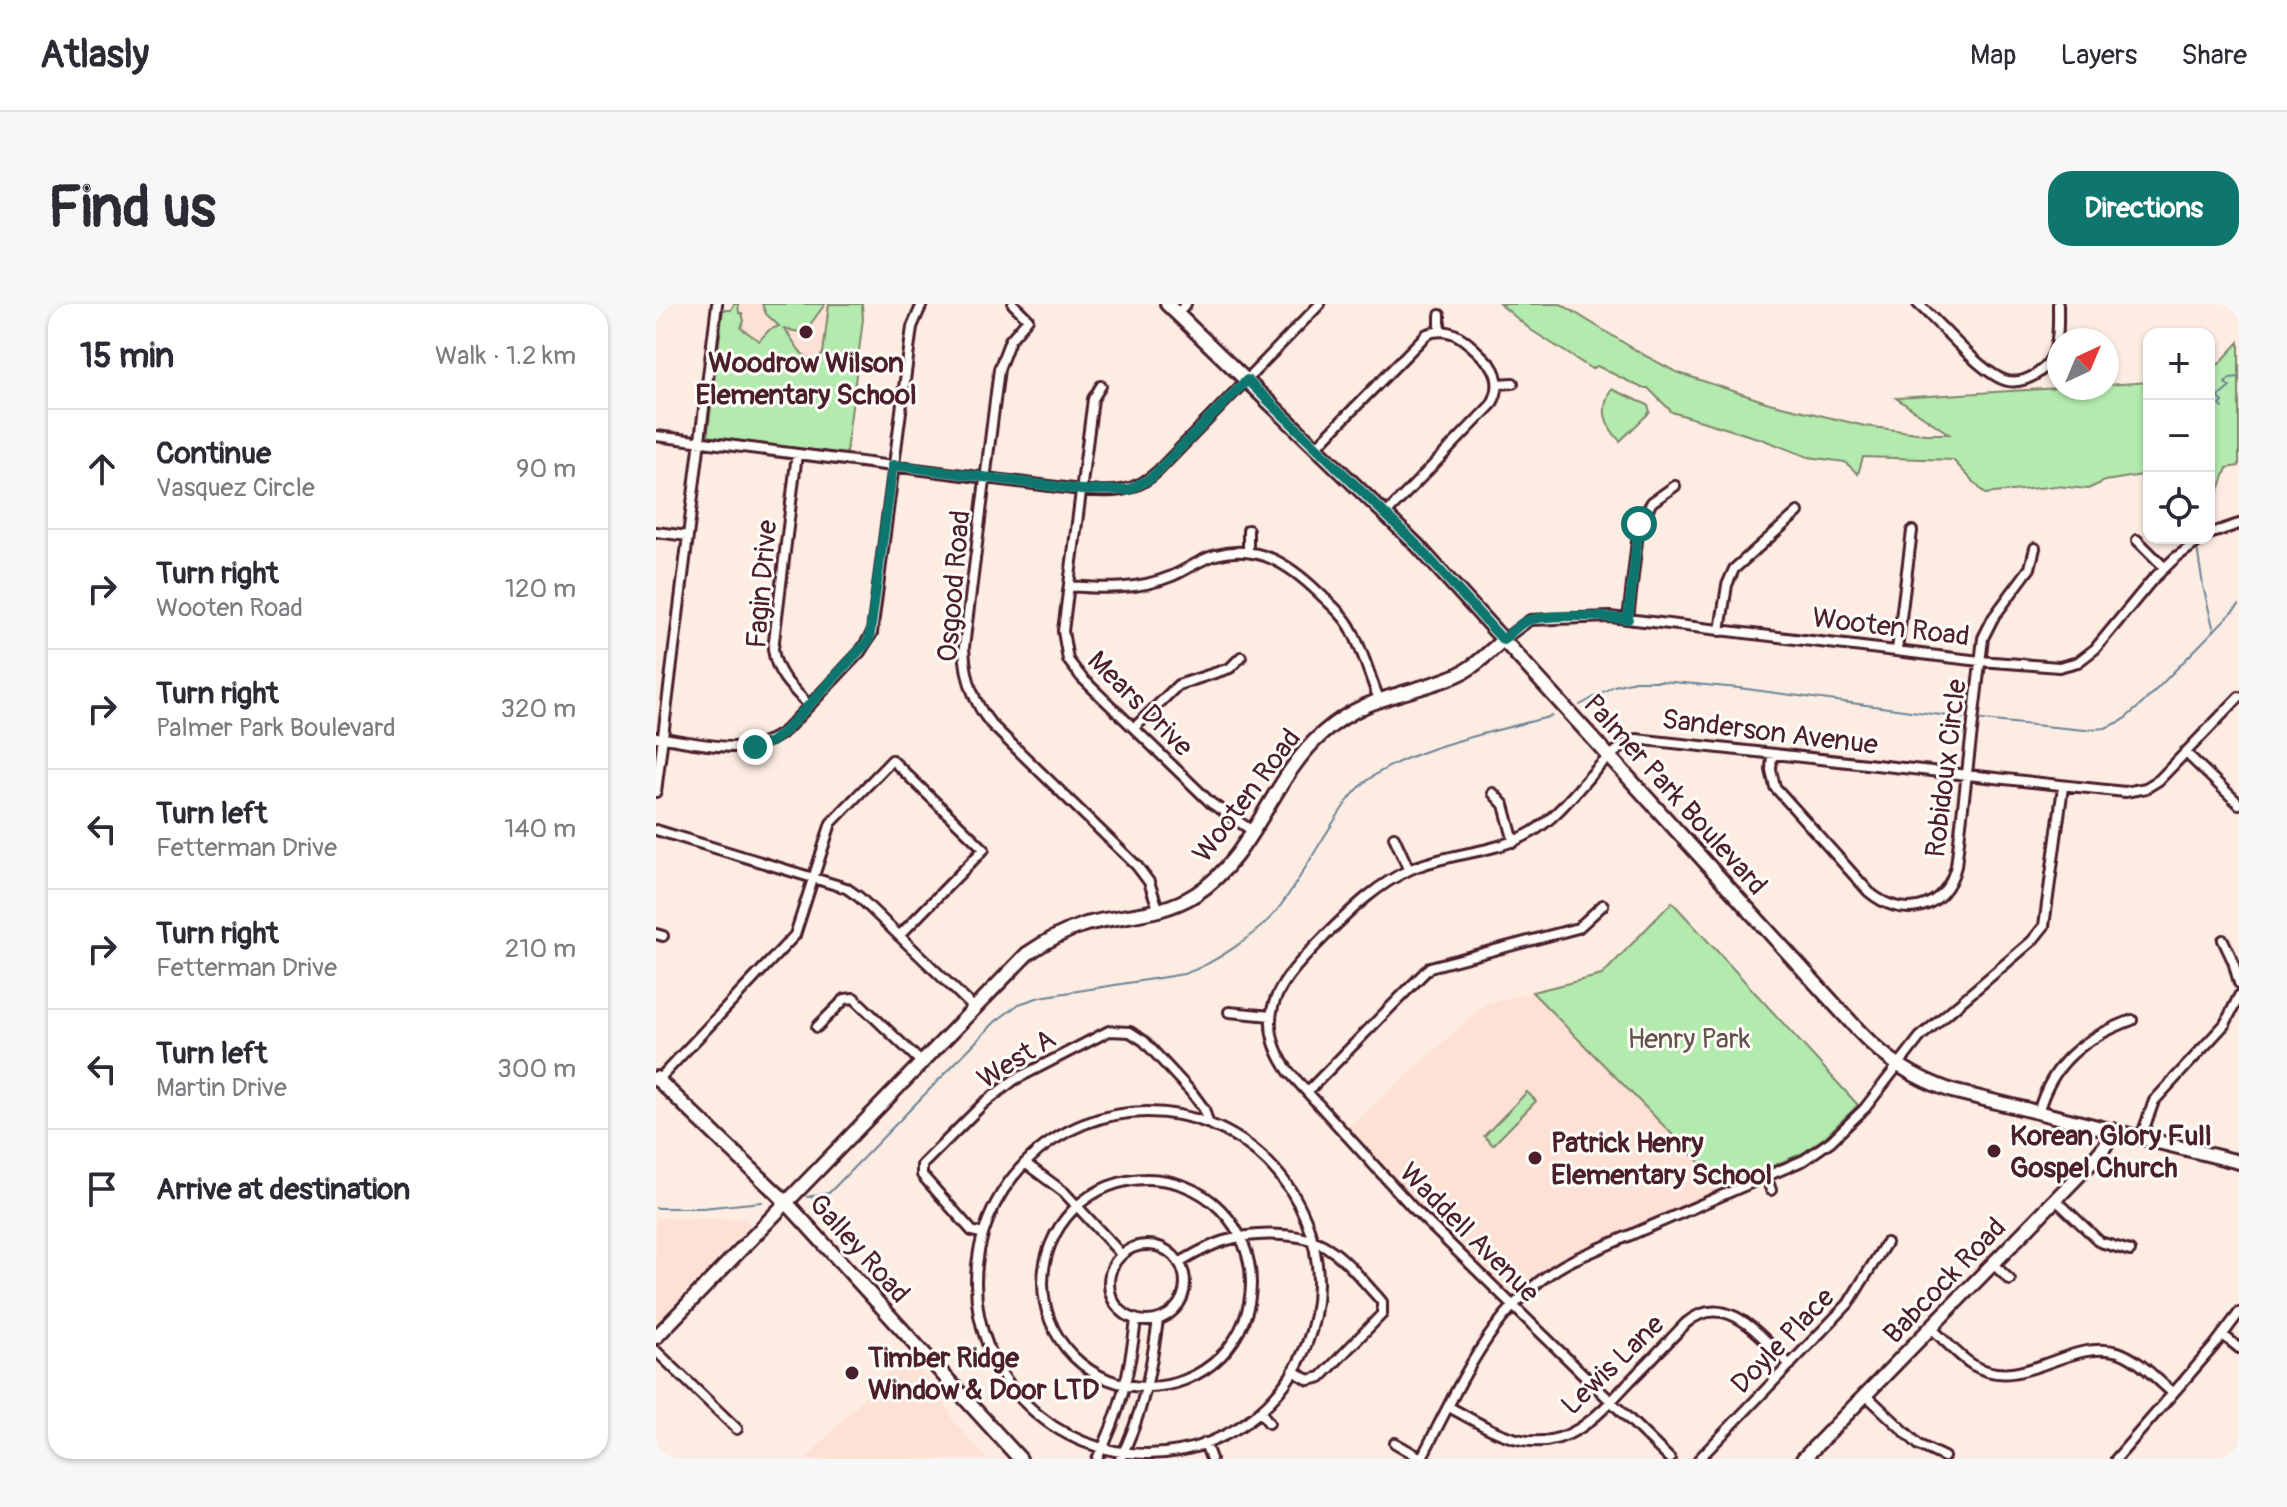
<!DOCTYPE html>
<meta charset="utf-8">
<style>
:root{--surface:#fff;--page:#f7f7f7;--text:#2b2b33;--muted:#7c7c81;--line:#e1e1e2;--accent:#0f766e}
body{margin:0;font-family:Pangolin,sans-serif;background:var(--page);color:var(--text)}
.controls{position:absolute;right:24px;top:24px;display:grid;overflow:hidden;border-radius:16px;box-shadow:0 2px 6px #0004}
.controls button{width:72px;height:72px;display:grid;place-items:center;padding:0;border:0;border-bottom:2px solid var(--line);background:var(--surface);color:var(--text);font:40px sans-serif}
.compass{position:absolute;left:1391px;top:24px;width:72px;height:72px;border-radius:50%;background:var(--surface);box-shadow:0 2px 6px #0004;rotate:44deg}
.stop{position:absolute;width:24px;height:24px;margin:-18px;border:6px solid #0f766e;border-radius:50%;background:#fff}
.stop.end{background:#0f766e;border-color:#fff;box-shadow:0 2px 8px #0008}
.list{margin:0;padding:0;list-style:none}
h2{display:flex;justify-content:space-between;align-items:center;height:104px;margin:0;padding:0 32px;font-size:34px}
h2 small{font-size:26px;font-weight:400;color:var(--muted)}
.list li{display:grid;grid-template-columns:52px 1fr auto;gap:24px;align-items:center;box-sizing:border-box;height:120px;padding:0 32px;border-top:2px solid var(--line)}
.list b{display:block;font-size:30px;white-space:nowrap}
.list p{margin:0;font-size:26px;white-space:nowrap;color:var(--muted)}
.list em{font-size:26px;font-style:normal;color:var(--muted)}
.icon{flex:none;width:44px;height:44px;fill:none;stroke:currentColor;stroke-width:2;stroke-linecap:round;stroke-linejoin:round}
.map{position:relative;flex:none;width:1583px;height:1155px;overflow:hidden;border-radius:24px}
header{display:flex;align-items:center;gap:48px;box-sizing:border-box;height:112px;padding:0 40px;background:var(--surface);border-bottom:2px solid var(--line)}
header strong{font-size:38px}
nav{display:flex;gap:44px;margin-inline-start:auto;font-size:28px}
.intro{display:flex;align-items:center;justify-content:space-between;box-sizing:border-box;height:192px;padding:0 48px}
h1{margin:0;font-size:56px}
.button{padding:20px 36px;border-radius:24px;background:var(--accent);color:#fff;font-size:28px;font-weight:700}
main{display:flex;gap:48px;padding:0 48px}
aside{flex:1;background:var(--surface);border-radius:24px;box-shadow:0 2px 6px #0004}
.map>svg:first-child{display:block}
</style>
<header>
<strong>Atlasly</strong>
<nav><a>Map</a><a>Layers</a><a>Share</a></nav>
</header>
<div class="intro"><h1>Find us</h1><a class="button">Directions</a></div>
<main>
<aside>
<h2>15 min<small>Walk · 1.2 km</small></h2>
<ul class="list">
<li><svg class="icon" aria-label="ahead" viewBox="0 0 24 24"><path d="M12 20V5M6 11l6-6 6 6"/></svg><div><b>Continue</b><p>Vasquez Circle</p></div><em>90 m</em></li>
<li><svg class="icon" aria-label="right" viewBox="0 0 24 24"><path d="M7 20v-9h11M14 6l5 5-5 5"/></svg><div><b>Turn right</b><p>Wooten Road</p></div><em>120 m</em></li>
<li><svg class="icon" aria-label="right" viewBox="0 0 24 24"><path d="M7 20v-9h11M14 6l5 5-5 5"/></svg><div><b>Turn right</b><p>Palmer Park Boulevard</p></div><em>320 m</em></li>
<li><svg class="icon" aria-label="left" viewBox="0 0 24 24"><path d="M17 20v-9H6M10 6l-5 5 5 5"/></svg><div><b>Turn left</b><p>Fetterman Drive</p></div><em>140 m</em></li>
<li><svg class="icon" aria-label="right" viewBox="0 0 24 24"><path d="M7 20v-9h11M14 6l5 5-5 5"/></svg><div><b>Turn right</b><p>Fetterman Drive</p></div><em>210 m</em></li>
<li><svg class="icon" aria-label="left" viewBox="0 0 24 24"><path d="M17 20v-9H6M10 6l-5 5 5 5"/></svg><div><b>Turn left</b><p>Martin Drive</p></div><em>300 m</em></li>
<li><svg class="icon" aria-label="arrive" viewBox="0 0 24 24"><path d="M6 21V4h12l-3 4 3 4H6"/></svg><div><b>Arrive at destination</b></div></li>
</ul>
</aside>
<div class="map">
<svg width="1583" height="1155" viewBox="0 0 1583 1155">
<rect width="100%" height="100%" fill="#fdece2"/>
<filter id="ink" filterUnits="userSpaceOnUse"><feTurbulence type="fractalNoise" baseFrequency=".0125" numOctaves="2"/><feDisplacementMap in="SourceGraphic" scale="16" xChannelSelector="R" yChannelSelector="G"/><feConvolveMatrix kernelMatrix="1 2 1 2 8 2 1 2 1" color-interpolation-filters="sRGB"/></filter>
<g filter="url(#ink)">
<path fill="#fde1d4" d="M82,0H173L167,50L159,56H153L143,48L138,38L108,33L103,37L98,34L85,23Z
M876,688L1068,883L900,957L853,990L760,899L692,824L830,700Z
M0,914L89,915L95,920L0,1019Z
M250,1049L284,1091L298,1118L331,1155H150Z"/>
<path fill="#b3eaad" stroke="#7e846c" stroke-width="2" d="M78,0H82L83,9H86L88,17L85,24L103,37L113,26L123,22L110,10L106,0H169L148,29L128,25C139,36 142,53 159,56L167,50L173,0H206L207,15L190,150L53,133L52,127L67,6H75Z
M844,0H905L986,50L1020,68L1113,99L1209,122L1269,130H1293L1240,94L1403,84H1451V81L1493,78V170L1449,177L1432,185L1400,182L1329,190L1297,156L1207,153L1202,170L1189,158L1152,153L1108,136L1016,108L992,84H986L941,62L936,65L875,26Z
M1583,38V162L1571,164L1553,213V61L1563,60Z
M955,85L992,101L994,108L964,137C948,120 944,105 955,85Z
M1016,598L1202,801L1169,833L1147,849L1068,883L876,688L946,671Z
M871,788L880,797L837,841L828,832Z"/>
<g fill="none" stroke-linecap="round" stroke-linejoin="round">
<path stroke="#698496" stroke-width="2" d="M1567,104L1564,101L1567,98L1562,93L1574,83L1569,79L1574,74L1583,73
M1553,187L1558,175
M1541,243L1547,282L1558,327
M924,401L958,382L979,377H1005L1083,384L1307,414
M1326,416L1429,426L1449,424L1466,417L1487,399L1583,301
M151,893L173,889L340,717L363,700L384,693L528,670C558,660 602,630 622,605C639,583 653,557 668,533C680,515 691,494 708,479C750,444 842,427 896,412
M0,904H46L106,898"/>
<g stroke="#4a1f2b" stroke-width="14">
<path id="street" d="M357,0L372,15L354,36L343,65L308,343C309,372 316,397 335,420L481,562L493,578L503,607
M1262,0C1283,18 1327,72 1352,77C1363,79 1373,75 1382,69C1405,52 1402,26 1402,0
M521,10L530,0
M784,26V11
M842,80L857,79
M445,82L437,95L407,327L412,356L426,374L555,499L595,526
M0,132L425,186C455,189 479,189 502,167L664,0
M660,143L771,30C799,19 816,43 835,61C844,74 843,88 835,101L730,210
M141,150L117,345C120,370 136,384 153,401
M0,228L32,232
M1553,230L1583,220
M1481,236L1509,264
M592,248V226
M413,282C448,285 482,286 516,272C531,266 544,255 560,251C602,239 634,261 663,289C673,299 685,308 693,321C706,343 713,371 723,395
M972,315L983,220L996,198L1019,182
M1064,327L1071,281L1078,265L1142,208
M847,336L874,316L954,313L1324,357L1403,363L1422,358L1439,345L1496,276L1519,254L1547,234
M1241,346L1256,227
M478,424L522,381L574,364L585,353
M0,433C42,438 95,456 130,426L204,348L216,329L256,23L266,0
M1529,448L1583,500
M1116,450L1115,466L1119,483L1213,588C1246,616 1289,607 1300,562L1327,334L1337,314L1374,264L1379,244
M0,488L61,0
M837,489L848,501L858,538
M0,526L190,584L203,593L317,703
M738,533L753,566
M0,630L7,632
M1567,636L1577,657L1583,679
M573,708L615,712
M161,723L189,695L198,694L265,758
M2,776L139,631L175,519L236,456L328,545L243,632
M651,788L774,663L922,624L947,601
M320 979a171 171 0 1 1 342 0a171 171 0 1 1-342 0Z
M1382,809C1396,758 1428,734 1476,716
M1485,833L1498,797L1569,720L1583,692
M369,859L408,888L465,950
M1110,872L1115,886
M387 979a104 104 0 1 1 208 0a104 104 0 1 1-208 0Z
M1399,895L1444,938L1474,947
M327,930L316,927L266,871V861L328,799L358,776L453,727L474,728L488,737L537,790L548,805L552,818
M453 979a38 38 0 1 1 76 0a38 38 0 1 1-76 0Z
M523,959C538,950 552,942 568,937C597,928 647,927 672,944C691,956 706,976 721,992L726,998V1010L665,1073L653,1076L637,1067
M1337,960L1354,976
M1275,1024C1289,1036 1302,1052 1317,1061C1366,1090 1411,1034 1462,1048C1483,1055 1500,1075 1517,1089
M1567,1031L1583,1044
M0,1047L81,1125
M1210,1091L1263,1141L1288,1153
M793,1103C816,1115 840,1131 866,1136C915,1145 944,1109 974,1077C993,1058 1011,1039 1030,1019C1071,985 1106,1034 1134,1061
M604,1107L613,1119
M549,1139L555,1155
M739,1139L765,1154
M441,1155C465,1109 474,1066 480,1016
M464,1155C487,1110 495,1066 502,1016
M765,1155C805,1080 838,994 919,955L1148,856L1175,837L1209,804L1264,733L1376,637L1388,622L1407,483
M1014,1155L757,904L633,768C590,707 631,671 673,628C698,603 722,580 755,565C794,548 839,550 876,528C916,504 938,454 980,435L1469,488L1490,484L1503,476L1583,393
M1043,1155L1192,1000L1230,939
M1460,1155L1558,1042L1583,1009"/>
</g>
<g stroke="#4a1f2b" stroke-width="18">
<path id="secondary" d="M511,0L761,241L1202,726C1230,756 1258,774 1296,787L1583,858
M0,774L130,898L364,1155
M0,1033L371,650C390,637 408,627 430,620C468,610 506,612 540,590C599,552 615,474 667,429C710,391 750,392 799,372C818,364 832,349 847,336
M1147,1155L1433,861L1449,842L1457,826"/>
</g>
<use href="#street" stroke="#fdfcf7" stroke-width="8"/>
<use href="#secondary" stroke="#fdfcf7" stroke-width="12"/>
</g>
</g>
<g fill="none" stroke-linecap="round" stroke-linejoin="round" filter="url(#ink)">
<path stroke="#0f766e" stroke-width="10" d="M99,443L115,438L130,426L213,336L237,161L425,186H473L495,174L591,76L761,241L847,336C854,330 860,323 867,319C886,308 950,313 972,315L983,220"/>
</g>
<g fill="#4a1f2b" stroke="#fdfcf7" stroke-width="3">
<circle cx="150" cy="28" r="8"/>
<circle cx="1338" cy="847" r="8"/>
<circle cx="879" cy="854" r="8"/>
<circle cx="196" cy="1069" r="8"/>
</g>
<g text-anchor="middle" stroke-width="6" stroke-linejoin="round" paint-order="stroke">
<g font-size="28" font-weight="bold" fill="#4a1f2b" stroke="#fdfcf7" text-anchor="start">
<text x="150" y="68" text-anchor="middle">Woodrow Wilson<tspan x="150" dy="32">Elementary School</tspan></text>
<text x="1354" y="841">Korean Glory Full<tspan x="1354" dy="32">Gospel Church</tspan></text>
<text x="895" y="848">Patrick Henry<tspan x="895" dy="32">Elementary School</tspan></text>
<text x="212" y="1063">Timber Ridge<tspan x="212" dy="32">Window &amp; Door LTD</tspan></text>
</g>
<g font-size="28" fill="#4a1f2b" stroke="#fdfcf7">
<text transform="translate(105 280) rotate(-85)" y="10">Fagin Drive</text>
<text transform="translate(297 282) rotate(-85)" y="10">Osgood Road</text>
<text transform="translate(1235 322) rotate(7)" y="10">Wooten Road</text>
<text transform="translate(485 399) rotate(45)" y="10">Mears Drive</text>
<text transform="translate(1114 427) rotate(7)" y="10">Sanderson Avenue</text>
<text transform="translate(1289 464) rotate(-83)" y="10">Robidoux Circle</text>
<text transform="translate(1020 490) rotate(48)" y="10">Palmer Park Boulevard</text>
<text transform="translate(590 491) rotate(-53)" y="10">Wooten Road</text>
<text transform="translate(360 754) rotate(-32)" y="10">West A</text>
<text transform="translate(814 928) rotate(45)" y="10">Waddell Avenue</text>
<text transform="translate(204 944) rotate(48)" y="10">Galley Road</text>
<text transform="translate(1288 976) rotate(-46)" y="10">Babcock Road</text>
<text transform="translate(1126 1036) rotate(-46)" y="10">Doyle Place</text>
<text transform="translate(956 1060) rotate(-44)" y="10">Lewis Lane</text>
</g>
<g font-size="28" fill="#64524c" stroke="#fdfcf7">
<text x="1033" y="744">Henry Park</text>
</g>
</g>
</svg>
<div class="controls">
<button>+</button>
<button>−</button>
<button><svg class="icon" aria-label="locate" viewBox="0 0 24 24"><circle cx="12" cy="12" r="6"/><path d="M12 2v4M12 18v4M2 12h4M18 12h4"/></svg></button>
</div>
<svg class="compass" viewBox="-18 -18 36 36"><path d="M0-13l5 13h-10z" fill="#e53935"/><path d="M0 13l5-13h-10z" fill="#7c7c81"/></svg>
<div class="stop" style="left:983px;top:220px"></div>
<div class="stop end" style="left:99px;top:443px"></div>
</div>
</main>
